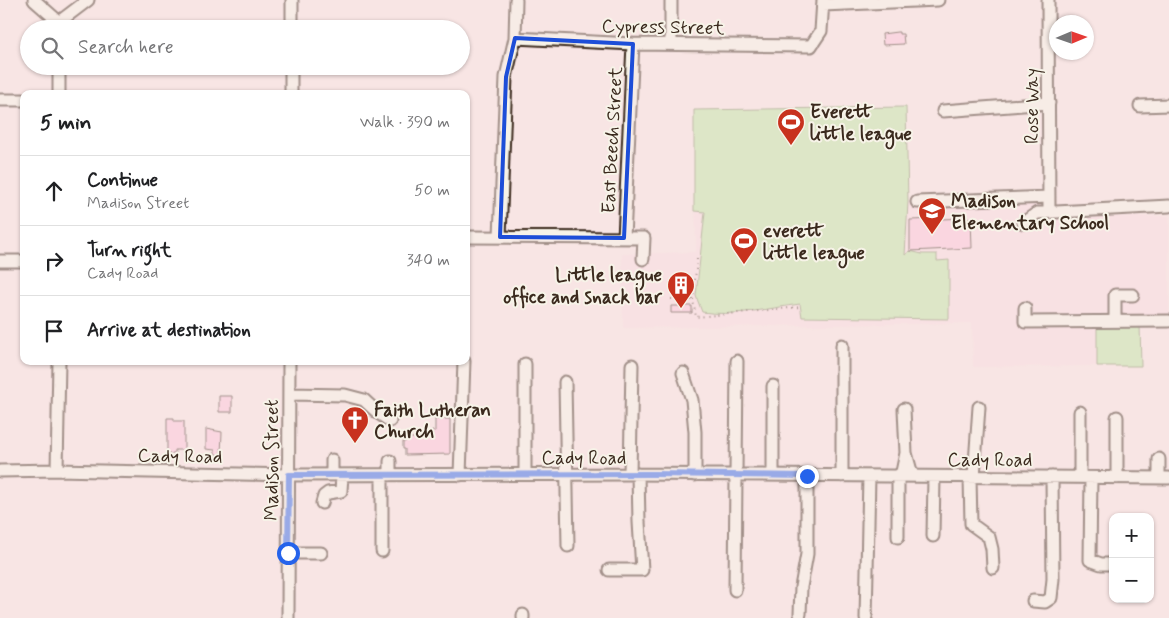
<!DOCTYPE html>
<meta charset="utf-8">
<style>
:root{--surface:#fff;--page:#f6f6f6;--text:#202124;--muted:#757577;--line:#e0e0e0}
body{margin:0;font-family:Mynerve,sans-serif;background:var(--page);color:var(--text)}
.controls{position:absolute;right:15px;bottom:15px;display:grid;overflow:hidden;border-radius:10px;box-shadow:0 1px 4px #0004}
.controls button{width:45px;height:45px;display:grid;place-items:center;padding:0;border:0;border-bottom:1px solid var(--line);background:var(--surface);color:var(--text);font:25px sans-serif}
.compass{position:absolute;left:1049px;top:15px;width:45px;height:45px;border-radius:50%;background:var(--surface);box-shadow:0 1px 4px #0004;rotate:88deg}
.stop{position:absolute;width:15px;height:15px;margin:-11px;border:4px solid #2563eb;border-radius:50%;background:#fff}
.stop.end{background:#2563eb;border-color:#fff;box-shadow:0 1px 5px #0008}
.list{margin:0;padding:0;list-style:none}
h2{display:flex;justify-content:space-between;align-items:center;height:65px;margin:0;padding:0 20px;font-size:21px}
h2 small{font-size:16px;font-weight:400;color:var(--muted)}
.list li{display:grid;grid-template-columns:32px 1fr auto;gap:15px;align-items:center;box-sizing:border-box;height:70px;padding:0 20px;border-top:1px solid var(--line)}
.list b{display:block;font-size:19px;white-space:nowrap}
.list p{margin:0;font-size:16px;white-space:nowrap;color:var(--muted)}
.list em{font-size:16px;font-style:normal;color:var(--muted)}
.icon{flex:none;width:28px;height:28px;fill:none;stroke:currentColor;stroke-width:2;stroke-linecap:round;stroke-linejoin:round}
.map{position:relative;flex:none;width:1169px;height:618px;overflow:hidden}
.search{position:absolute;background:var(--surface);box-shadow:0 1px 4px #0004;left:20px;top:20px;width:450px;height:55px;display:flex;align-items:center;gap:12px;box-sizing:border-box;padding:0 18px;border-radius:28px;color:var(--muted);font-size:19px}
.panel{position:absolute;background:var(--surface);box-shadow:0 1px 4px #0004;left:20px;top:90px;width:450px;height:275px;border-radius:10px}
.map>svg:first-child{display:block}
</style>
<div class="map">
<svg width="1169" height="618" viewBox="0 0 1169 618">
<rect width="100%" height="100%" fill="#f8e5e4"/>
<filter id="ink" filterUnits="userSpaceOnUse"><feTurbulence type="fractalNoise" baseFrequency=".02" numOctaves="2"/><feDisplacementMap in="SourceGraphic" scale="10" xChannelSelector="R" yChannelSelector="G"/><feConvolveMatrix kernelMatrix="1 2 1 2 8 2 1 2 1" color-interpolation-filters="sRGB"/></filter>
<g filter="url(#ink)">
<path fill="#f9dbe2" d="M906,107L908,202L1043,200V218L1169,216V323L1097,322V366L973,367L972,323L623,328L622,254L696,252L694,110Z"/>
<path fill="#bde7a4" stroke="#7c8861" d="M906,107L908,202L905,255L910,251L922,254H937V261L949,260V319L802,317L800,304C771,308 731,317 702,312L696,296L705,212L694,211V110Z
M1097,322L1140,324L1141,366H1097Z"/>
<path fill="#fcc4dc" stroke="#3b2a1e" d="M897,32H899V34H903L904,44L883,45L882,34Z
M971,218L972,248L910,251V220Z
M671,306H692V313H671Z
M219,396H232V412H219Z
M167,418H174V421H184V450H175V454H167Z
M435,419H450V454L405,455V449H403V442H405L406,438H432V431H435Z
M206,429L222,432L221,455L215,454V450L206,449Z"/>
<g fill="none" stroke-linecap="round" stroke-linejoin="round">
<g stroke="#3b2a1e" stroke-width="15">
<path id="minor" d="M34,0L59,22
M1048,0L1049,212
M823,5L938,0
M59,22L88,0
M292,29V0
M515,38L633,44L811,46L821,31L823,0
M671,44V0
M59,94V66
M291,94V66
M0,100H24
M1140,106L1169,105
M943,111L1049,103
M917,202L1049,197
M1023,223L1037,213L1169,206
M466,237L644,238L643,259
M500,237L506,77L515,38L516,0
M624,238L633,44
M0,261H24
M1025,308V322L1169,321
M1115,321V295H1133
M525,364V474
M683,373L692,400L695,432V475
M565,382L568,546
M773,386V475
M289,394L345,395L364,400L378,413L390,421
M904,409L906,453
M1080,412V477
M1159,459V478
M332,460V475
M390,461V475
M57,470L59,361
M0,471L57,470L289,475L630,474L1169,478
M630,474L632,365
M460,475L464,361
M842,476V345
M970,477L971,524L989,537L992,549L993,568
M974,477L979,407
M1091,478L1090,560L1101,564H1113
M1117,478V417
M322,503L324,496L328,493L341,491L342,475
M933,536L934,477
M898,537V476L902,472L906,453L911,471L914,476
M382,551V475
M288,553H321
M609,570H642L639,522L638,474
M735,590L737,361
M1033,601L1045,602L1051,598L1053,579L1052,477
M800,614L801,587L807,554V476
M288,618L289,361
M523,618V615
M866,618L869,476"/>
</g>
<path stroke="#3b2a1e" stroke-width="2" stroke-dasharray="1 4" stroke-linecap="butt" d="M697,259L693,300L696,317L801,307
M671,299L693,300"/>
<use href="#minor" stroke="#f7f3e8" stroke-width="11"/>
</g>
</g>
<g fill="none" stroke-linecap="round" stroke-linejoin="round" filter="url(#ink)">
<path stroke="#2563eb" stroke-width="6" d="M288,553L289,475L653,474L807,476"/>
</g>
<path d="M0 0H1169V618H0ZM515,38L633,44L624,238L500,237L506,77Z" fill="#f8e5e4" fill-opacity=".55" fill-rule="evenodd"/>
<path fill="none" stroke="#1d4ed8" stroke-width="4" stroke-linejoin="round" d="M515,38L633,44L624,238L500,237L506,77Z"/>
<defs>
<g id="stadium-pin" transform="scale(1.4375)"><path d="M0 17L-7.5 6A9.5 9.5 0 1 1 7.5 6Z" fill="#c8321e" stroke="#f7f3e8"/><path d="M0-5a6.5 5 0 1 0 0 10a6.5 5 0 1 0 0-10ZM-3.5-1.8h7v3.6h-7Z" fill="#fff"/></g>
<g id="school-pin" transform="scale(1.4375)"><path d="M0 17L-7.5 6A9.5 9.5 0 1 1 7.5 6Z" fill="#c8321e" stroke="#f7f3e8"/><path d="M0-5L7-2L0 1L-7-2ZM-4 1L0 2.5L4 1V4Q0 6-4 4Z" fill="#fff"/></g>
<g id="building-pin" transform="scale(1.4375)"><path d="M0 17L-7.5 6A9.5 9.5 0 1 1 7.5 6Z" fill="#c8321e" stroke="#f7f3e8"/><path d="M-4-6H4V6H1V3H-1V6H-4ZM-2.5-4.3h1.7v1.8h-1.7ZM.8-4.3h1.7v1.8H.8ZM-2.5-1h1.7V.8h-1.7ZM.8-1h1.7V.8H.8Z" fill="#fff"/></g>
<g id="church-pin" transform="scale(1.4375)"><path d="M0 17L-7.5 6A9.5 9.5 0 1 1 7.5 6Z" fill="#c8321e" stroke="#f7f3e8"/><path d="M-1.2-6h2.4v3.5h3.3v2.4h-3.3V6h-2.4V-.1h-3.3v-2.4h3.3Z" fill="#fff"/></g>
</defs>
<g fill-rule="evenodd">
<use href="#stadium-pin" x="791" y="122"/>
<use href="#school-pin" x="932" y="211"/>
<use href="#stadium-pin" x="744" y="241"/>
<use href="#building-pin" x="681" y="285"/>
<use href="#church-pin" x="355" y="420"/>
</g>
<g text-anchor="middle" stroke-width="4" stroke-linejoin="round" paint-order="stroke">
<g font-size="19" fill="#3b2a1e" stroke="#f7f3e8">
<text transform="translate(663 26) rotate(1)" y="7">Cypress Street</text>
<text transform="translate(1031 106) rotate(-90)" y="7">Rose Way</text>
<text transform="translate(611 140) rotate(-87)" y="7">East Beech Street</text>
<text transform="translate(180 455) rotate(1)" y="7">Cady Road</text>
<text x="584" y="464">Cady Road</text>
<text x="990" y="466">Cady Road</text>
<text transform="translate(271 460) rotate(-90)" y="7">Madison Street</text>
</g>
<g font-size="19" font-weight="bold" fill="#3b2a1e" stroke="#f7f3e8" text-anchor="start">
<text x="810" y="118">Everett<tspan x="810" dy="22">little league</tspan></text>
<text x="951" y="207">Madison<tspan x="951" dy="22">Elementary School</tspan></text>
<text x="763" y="237">everett<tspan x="763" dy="22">little league</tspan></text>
<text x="662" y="281" text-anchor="end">Little league<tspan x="662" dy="22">office and snack bar</tspan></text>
<text x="374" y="416">Faith Lutheran<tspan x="374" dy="22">Church</tspan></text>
</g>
</g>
</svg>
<div class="controls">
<button>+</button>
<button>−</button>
</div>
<svg class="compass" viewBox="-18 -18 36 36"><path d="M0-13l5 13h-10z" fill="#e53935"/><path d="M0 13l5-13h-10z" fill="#757577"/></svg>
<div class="stop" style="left:288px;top:553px"></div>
<div class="stop end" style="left:807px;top:476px"></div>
<div class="search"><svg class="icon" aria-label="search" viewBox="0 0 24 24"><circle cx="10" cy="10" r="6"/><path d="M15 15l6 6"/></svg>Search here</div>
<section class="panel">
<h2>5 min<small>Walk · 390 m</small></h2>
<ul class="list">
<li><svg class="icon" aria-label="ahead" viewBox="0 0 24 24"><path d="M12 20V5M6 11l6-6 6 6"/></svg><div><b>Continue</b><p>Madison Street</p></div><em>50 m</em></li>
<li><svg class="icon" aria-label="right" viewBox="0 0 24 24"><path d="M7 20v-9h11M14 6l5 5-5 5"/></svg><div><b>Turn right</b><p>Cady Road</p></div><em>340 m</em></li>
<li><svg class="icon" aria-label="arrive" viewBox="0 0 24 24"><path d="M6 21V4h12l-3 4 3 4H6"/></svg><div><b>Arrive at destination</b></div></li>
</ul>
</section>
</div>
